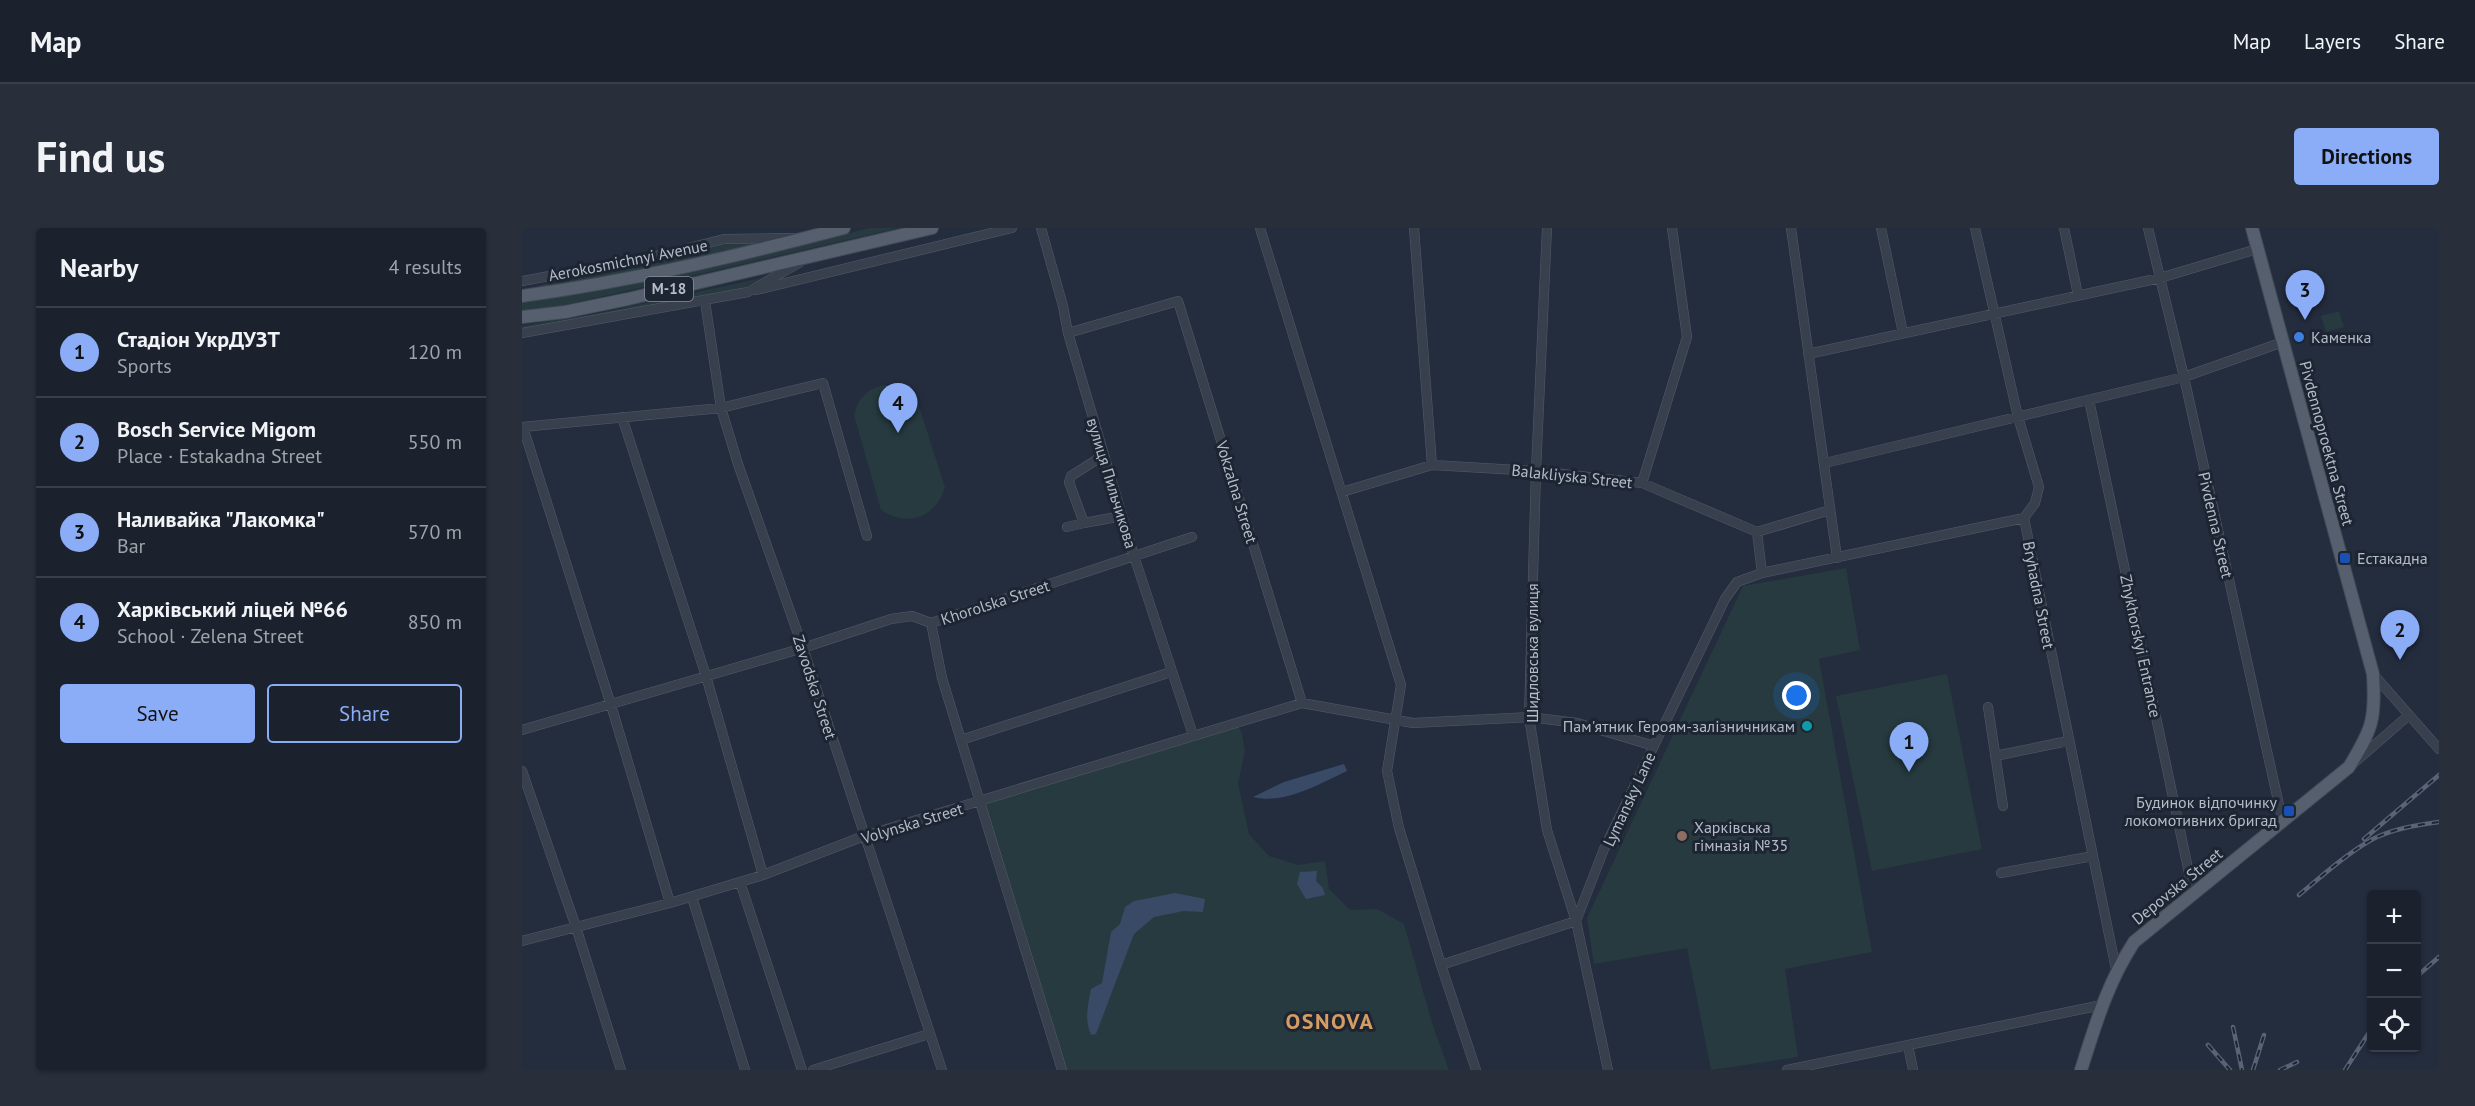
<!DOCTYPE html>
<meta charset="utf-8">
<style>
:root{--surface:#1b222e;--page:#282f3a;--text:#f1f3f6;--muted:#a0a4aa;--line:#393f4a;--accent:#8badf8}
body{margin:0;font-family:"PT Sans",sans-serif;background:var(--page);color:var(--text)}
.controls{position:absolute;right:18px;bottom:18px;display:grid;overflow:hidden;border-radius:6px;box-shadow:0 2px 4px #0004}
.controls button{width:54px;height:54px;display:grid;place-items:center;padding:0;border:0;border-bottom:2px solid var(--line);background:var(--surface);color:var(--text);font:30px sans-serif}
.you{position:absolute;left:1275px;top:468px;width:21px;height:21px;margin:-15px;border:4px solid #fff;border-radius:50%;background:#1a73e8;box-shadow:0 0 0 9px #1a73e833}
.badge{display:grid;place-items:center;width:39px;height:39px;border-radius:50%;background:var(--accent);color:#111;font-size:20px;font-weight:700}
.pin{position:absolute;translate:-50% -50px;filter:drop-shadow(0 2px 3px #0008)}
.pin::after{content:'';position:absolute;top:32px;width:21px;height:18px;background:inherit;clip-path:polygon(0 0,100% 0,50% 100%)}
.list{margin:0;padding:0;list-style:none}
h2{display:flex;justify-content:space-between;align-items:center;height:78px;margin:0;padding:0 24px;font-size:26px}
h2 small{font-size:20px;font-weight:400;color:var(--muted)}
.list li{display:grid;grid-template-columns:39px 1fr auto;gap:18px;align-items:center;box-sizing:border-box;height:90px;padding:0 24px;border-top:2px solid var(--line)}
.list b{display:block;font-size:22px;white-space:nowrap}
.list p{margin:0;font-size:20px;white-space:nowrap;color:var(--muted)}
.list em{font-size:20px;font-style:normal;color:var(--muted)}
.actions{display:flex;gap:12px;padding:18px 24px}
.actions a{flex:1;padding:14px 0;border:2px solid var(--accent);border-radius:6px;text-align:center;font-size:21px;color:var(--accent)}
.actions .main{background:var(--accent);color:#111}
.icon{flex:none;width:33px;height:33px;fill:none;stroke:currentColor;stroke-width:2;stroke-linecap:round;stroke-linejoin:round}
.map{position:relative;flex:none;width:1917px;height:842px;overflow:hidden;border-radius:6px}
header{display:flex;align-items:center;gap:36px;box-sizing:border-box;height:84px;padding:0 30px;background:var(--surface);border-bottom:2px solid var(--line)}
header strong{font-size:28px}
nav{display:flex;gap:33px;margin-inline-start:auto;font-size:21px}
.intro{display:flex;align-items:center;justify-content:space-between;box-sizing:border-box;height:144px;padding:0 36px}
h1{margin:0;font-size:42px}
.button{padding:15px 27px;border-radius:6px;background:var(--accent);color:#111;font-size:21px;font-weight:700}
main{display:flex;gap:36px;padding:0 36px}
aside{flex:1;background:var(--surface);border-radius:6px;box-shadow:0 2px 4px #0004}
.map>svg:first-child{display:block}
</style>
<header>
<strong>Map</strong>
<nav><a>Map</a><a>Layers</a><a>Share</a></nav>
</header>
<div class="intro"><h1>Find us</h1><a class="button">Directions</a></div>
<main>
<aside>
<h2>Nearby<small>4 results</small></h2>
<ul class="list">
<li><span class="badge">1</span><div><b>Стадіон УкрДУЗТ</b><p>Sports</p></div><em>120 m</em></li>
<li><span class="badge">2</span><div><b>Bosch Service Migom</b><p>Place · Estakadna Street</p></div><em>550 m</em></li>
<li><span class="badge">3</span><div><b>Наливайка &quot;Лакомка&quot;</b><p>Bar</p></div><em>570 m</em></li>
<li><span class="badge">4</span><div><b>Харківський ліцей №66</b><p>School · Zelena Street</p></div><em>850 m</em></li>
</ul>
<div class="actions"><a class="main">Save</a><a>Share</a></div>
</aside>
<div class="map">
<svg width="1917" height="842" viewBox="0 0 1917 842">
<rect width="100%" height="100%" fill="#242d3e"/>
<path fill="#263a3f" d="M347,0H376L40,78L0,83V74C118,58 232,29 347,0Z
M214,13L226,14L227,19L100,47L15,61V58L126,37Z
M240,50L215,63L0,103V98L72,86Z
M1817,83L1822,99L1804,104L1799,88Z
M362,157L382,160L394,169L423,259C415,289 385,300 359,282L332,187C336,170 345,161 362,157Z
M1324,340L1338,422L1297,431L1350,724L1263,741L1276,829L1189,842L1165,720L1072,736L1065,690L1221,358Z
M1425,446L1460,621L1350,643L1314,468Z
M715,494L720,506L723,523L716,555L727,606L747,628L776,637L803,633L807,661L828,682L855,681L882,696L910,795L927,842H540L459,574Z"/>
<path fill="#394a67" d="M822,536L825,543C797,556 762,577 731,569L762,554Z
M795,643L794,653L801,660L803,667L784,671L775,656L778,644Z
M653,665L683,671L681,684L662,683L632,689L612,706L574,806L569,807C562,791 566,777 569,761L580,755L589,704L598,696L603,679L612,673Z"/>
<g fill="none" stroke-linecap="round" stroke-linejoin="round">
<g stroke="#535b69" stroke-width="10">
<path id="minor" d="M519,0L541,78L546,105L612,328L671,507
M738,0L879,457L865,543L877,600L919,737L954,842
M892,0L910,237
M1025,0L1014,243L1007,489L1025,602L1054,693L1086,842
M1269,0L1315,330
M1359,0L1381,105
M1453,0L1496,189L1517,259L1513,275L1502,290L1594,741
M1542,0L1556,67
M1626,0L1662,149L1761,595
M0,53L139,27L202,11L272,10
M234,62L490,0
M183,73L199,180L216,236L281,420L420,842
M0,105L226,64L277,35
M546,105L656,73L780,475L891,495L1007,489L1055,495L1132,518
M1286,126L1638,50L1735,21
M1567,172L1671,664
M100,189L184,448L241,647
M0,199L199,180L301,155L345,308
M1,199L89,477L148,675
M582,227L549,248L547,254L562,295L600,288
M1303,235L1662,149L1761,114
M1120,255L1165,109L1150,0
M820,264L910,237L1014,243L1120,255L1235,304L1308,282
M545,299L562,295
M1240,345L1502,290
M409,395L420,450L540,842
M1851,446L1917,521
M1466,479L1481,578
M0,502L281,420L369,391L390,388L409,395L670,309
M439,512L649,444
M1473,528L1546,513
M1833,534L1887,487
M0,543L54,699L99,842
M1479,645L1571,628
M218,654L280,842
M170,669L223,842
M0,713L148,675L241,647L342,608L780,475
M919,737L1054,693L1082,621L1203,371L1215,354L1240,345L1235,304
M1386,817L1391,842
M291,842L407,806
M1265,842L1580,777"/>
</g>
<g stroke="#414957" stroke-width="14">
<path id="major" d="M0,68C110,53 215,28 322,0
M0,89L43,84L106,71L410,0
M1559,842C1574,795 1585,756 1612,714L1827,539C1850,501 1854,492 1851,446L1730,0"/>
</g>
<use href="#minor" stroke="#38404e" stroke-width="9"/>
<use href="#major" stroke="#565f6e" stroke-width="12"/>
<g stroke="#5a6375" stroke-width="4.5">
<path id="rail" d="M1842,611L1917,547
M1777,667C1800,648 1823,627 1849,612C1869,601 1895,597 1917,594
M1894,749L1917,729
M1711,799L1720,842
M1686,817L1708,842
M1731,842L1742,807
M1758,842L1775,834
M1823,842L1850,800"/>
</g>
<use href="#rail" stroke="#1d2533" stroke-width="2" stroke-dasharray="7" stroke-linecap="butt"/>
</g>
<circle fill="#3f7fe0" stroke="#1d2533" stroke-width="2" cx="1777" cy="109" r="6"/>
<g fill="#1a4fb4" stroke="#1d2533" stroke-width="2">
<rect x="1817" y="324" width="12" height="12" rx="3"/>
<rect x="1761" y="577" width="12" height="12" rx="3"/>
</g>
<circle fill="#0f9aa8" stroke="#1d2533" stroke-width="2" cx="1285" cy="498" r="6"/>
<circle fill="#8d6e63" stroke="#1d2533" stroke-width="2" cx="1160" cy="608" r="6"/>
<g text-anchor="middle" stroke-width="6" stroke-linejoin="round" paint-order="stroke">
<rect fill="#1d2533" stroke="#878e9c" stroke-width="1.5" x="123" y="49" width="48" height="24" rx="4.5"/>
<g font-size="15" font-weight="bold" fill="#b4bbc9">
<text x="147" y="66">М-18</text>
</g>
<g font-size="16" fill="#b4bbc9" stroke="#1d2533">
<text transform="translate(106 32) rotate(-11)" y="6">Aerokosmichnyi Avenue</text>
<text transform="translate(1805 215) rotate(75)" y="6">Pivdennoproektna Street</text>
<text transform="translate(1050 248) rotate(6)" y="6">Balakliyska Street</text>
<text transform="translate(590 255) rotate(73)" y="6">вулиця Пильчикова</text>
<text transform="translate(715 264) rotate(73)" y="6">Vokzalna Street</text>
<text transform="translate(1694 297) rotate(77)" y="6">Pivdenna Street</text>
<text transform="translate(1517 367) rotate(79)" y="6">Bryhadna Street</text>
<text transform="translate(473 374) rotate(-18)" y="6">Khorolska Street</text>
<text transform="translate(1619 418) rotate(78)" y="6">Zhykhorskyi Entrance</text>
<text transform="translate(1010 425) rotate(-90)" y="6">Шидловська вулиця</text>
<text transform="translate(293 459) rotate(72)" y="6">Zavodska Street</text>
<text transform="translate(1107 571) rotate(-65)" y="6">Lymansky Lane</text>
<text transform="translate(390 595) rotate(-17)" y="6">Volynska Street</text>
<text transform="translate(1655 658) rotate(-39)" y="6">Depovska Street</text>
</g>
<g font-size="16" fill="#b4bbc9" stroke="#1d2533" text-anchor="start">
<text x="1789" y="115">Каменка</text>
<text x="1835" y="336">Естакадна</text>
<text x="1273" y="504" text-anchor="end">Пам'ятник Героям-залізничникам</text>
<text x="1755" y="580" text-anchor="end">Будинок відпочинку<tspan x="1755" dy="18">локомотивних бригад</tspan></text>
<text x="1172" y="605">Харківська<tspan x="1172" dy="18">гімназія №35</tspan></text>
</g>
<g font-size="22" font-weight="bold" letter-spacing="1.5" fill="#d59d64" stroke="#1d2533">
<text x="808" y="801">OSNOVA</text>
</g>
</g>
</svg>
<div class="controls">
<button>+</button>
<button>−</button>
<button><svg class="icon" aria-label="locate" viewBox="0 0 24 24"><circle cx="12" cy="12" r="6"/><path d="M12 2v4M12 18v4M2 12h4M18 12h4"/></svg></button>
</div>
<div class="you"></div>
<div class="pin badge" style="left:1387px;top:544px">1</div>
<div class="pin badge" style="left:1878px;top:432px">2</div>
<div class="pin badge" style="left:1783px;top:92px">3</div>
<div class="pin badge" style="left:376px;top:205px">4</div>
</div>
</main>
